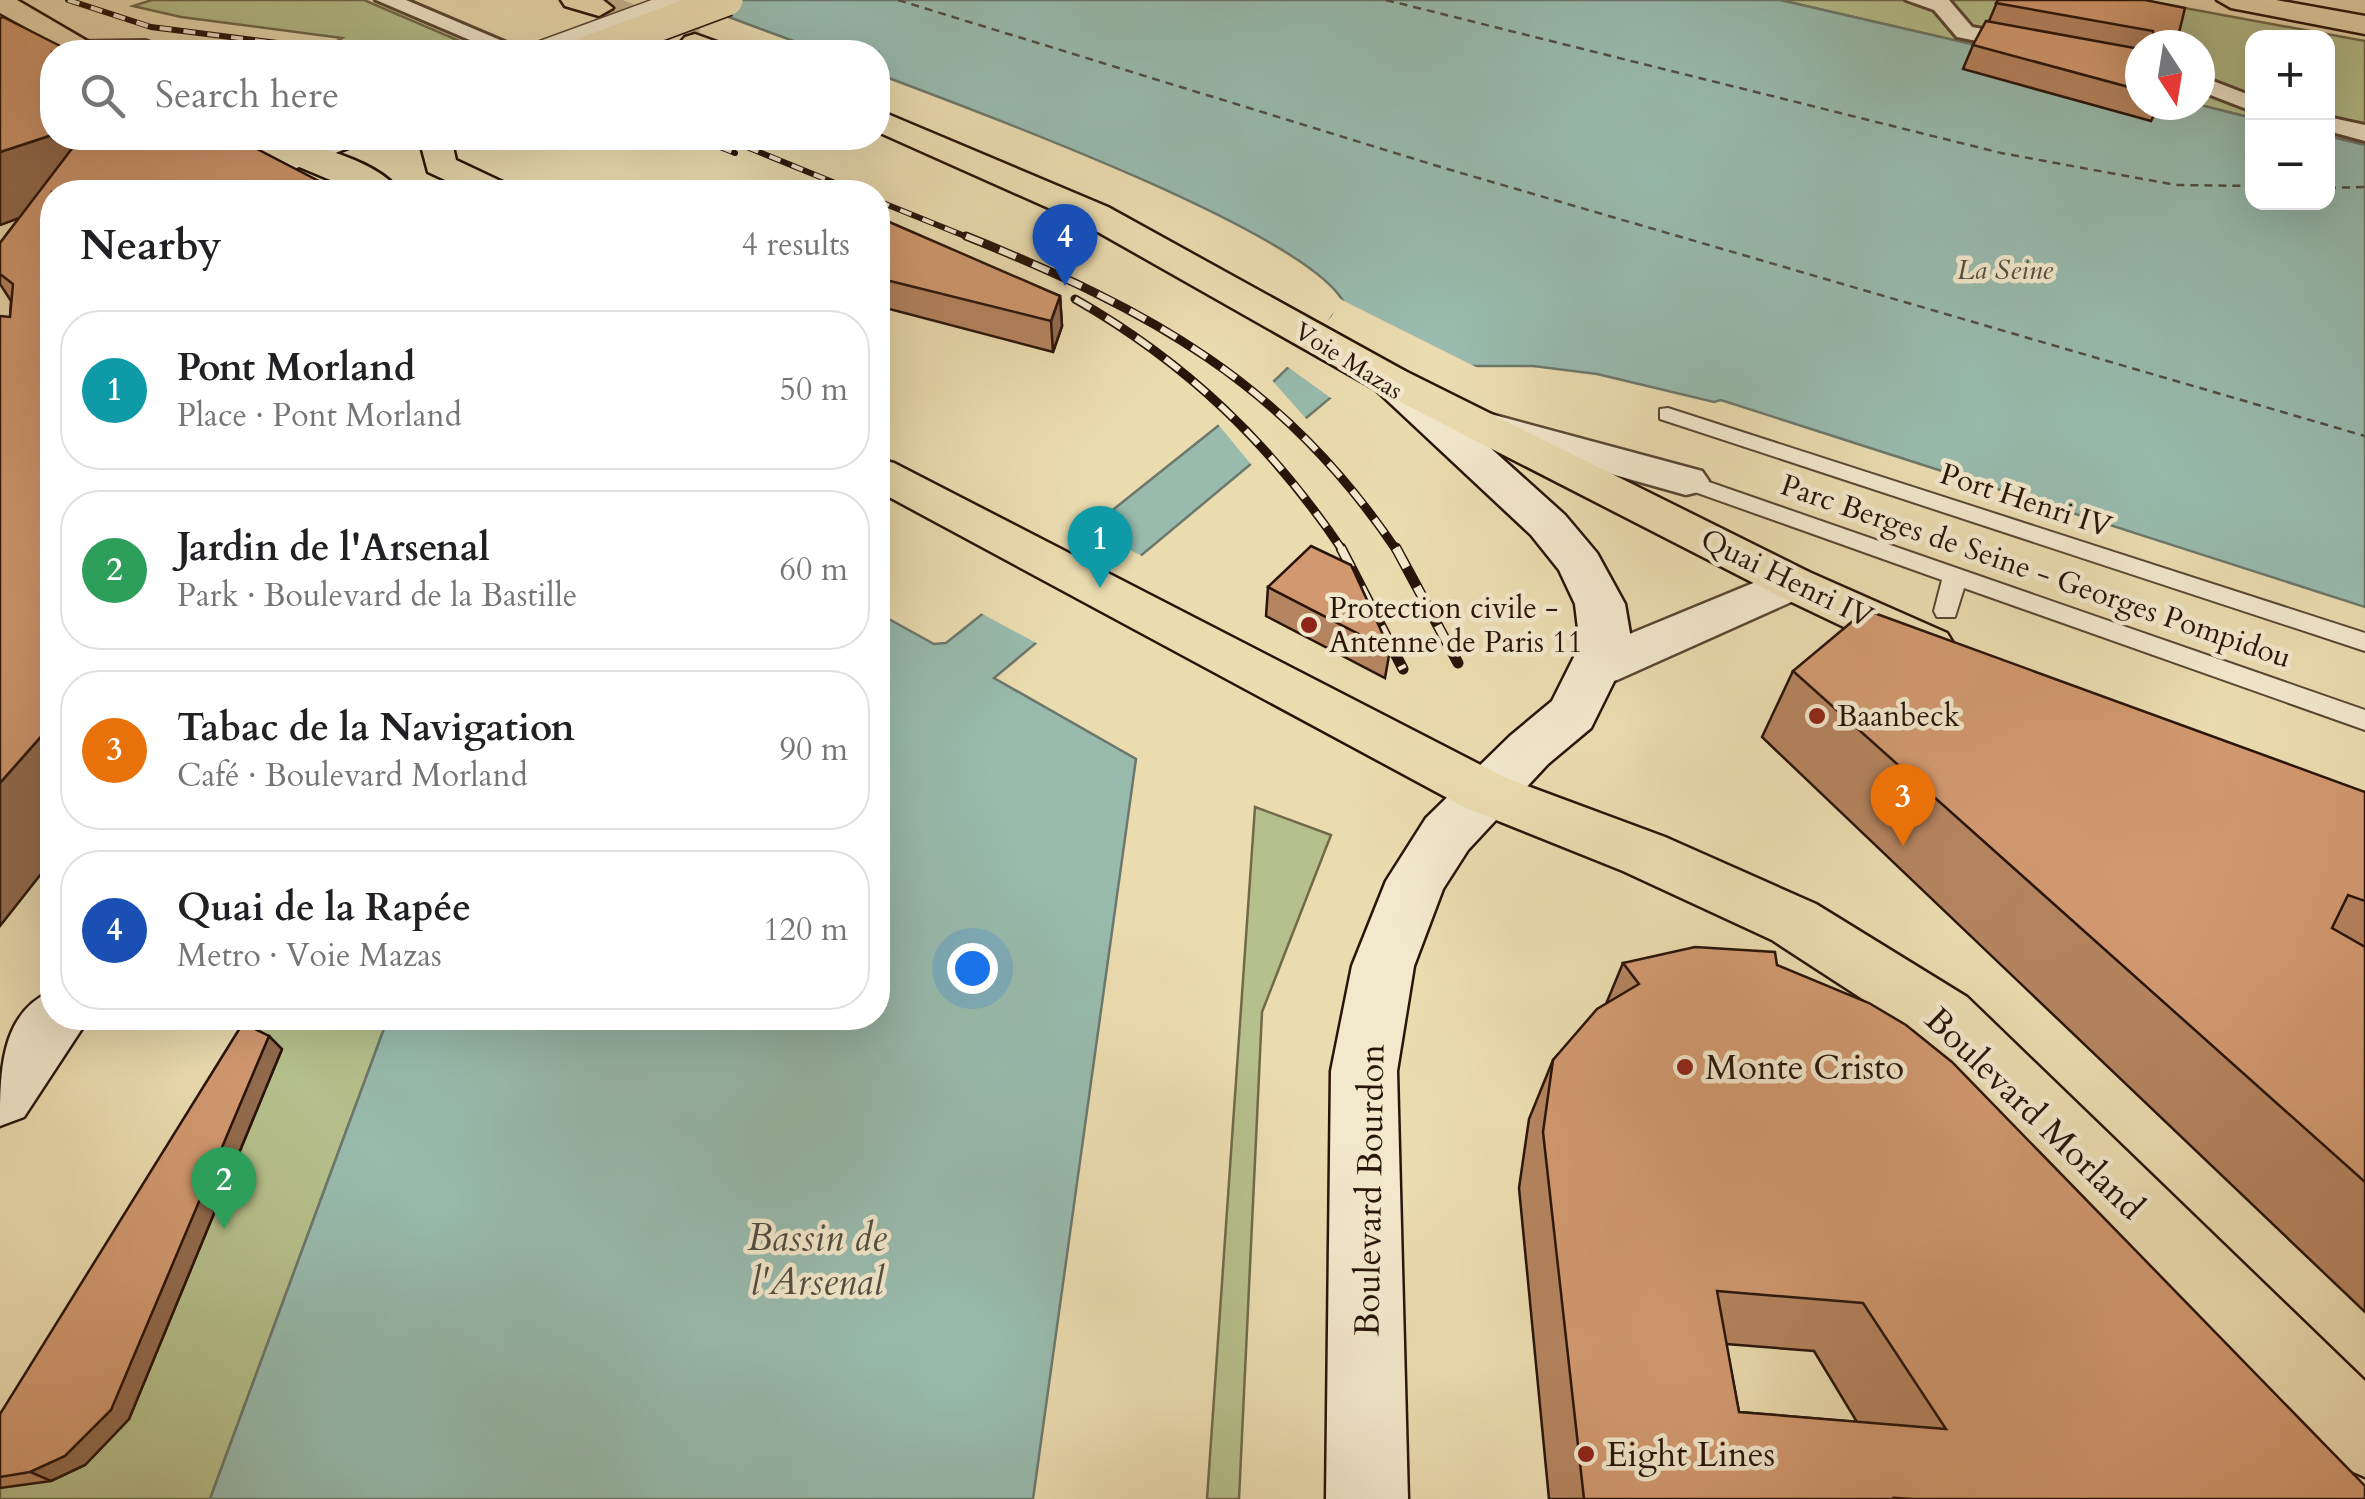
<!DOCTYPE html>
<meta charset="utf-8">
<style>
:root{--surface:#fff;--page:#f6f6f6;--text:#202124;--muted:#757577;--line:#e0e0e0;--accent:#2563eb}
body{margin:0;font-family:Cardo,serif;background:var(--page);color:var(--text)}
.controls{position:absolute;right:30px;top:30px;display:grid;overflow:hidden;border-radius:20px;box-shadow:0 10px 40px #0002}
.controls button{width:90px;height:90px;display:grid;place-items:center;padding:0;border:0;border-bottom:2px solid var(--line);background:var(--surface);color:var(--text);font:50px sans-serif}
.compass{position:absolute;left:2125px;top:30px;width:90px;height:90px;border-radius:50%;background:var(--surface);box-shadow:0 10px 40px #0002;rotate:168deg}
.you{position:absolute;left:972px;top:968px;width:35px;height:35px;margin:-25px;border:8px solid #fff;border-radius:50%;background:#1a73e8;box-shadow:0 0 0 15px #1a73e833}
.badge{display:grid;place-items:center;width:65px;height:65px;border-radius:50%;background:var(--accent);color:#fff;font-size:32px;font-weight:700}
.pin{position:absolute;translate:-50% -82px;filter:drop-shadow(0 2px 5px #0008)}
.pin::after{content:'';position:absolute;top:52px;width:35px;height:30px;background:inherit;clip-path:polygon(0 0,100% 0,50% 100%)}
.list{margin:0;padding:0;list-style:none}
h2{display:flex;justify-content:space-between;align-items:center;height:130px;margin:0;padding:0 40px;font-size:42px}
h2 small{font-size:32px;font-weight:400;color:var(--muted)}
.list li{display:grid;grid-template-columns:65px 1fr auto;gap:30px;align-items:center;box-sizing:border-box;height:160px;margin:0 20px 20px;padding:0 20px;border:2px solid var(--line);border-radius:40px}
.list b{display:block;font-size:38px;white-space:nowrap}
.list p{margin:0;font-size:32px;white-space:nowrap;color:var(--muted)}
.list em{font-size:32px;font-style:normal;color:var(--muted)}
.icon{flex:none;width:55px;height:55px;fill:none;stroke:currentColor;stroke-width:2;stroke-linecap:round;stroke-linejoin:round}
.map{position:relative;flex:none;width:2365px;height:1499px;overflow:hidden}
.search{position:absolute;background:var(--surface);box-shadow:0 10px 40px #0002;left:40px;top:40px;width:850px;height:110px;display:flex;align-items:center;gap:25px;box-sizing:border-box;padding:0 35px;border-radius:40px;color:var(--muted);font-size:38px}
.panel{position:absolute;background:var(--surface);box-shadow:0 10px 40px #0002;left:40px;top:180px;width:850px;height:850px;border-radius:40px}
.map>svg:first-child{display:block}
</style>
<div class="map">
<svg width="2365" height="1499" viewBox="0 0 2365 1499">
<rect width="100%" height="100%" fill="#ebdcb0"/>
<filter id="stains"><feTurbulence type="fractalNoise" baseFrequency=".002" numOctaves="4"/><feColorMatrix values="0 0 0 0 .2 0 0 0 0 .09 0 0 0 0 .02 0 0 0 .5 -.17"/></filter>
<radialGradient id="worn" r=".72"><stop offset=".6" stop-color="#630" stop-opacity="0"/><stop offset="1" stop-color="#630" stop-opacity=".3"/></radialGradient>
<path fill="#b6c08c" stroke="#706a4b" stroke-width="2.5" d="M152,0H364L462,42L449,51L318,52L342,38L181,17L133,6Z
M1780,0H2141L2365,41V145L2328,136V38H2252V118L2200,105V45H2140L2084,70Z
M1255,807L1331,835L1262,1012L1239,1499H1207Z
M290,1018H388L210,1499H0V1457L262,1027Z"/>
<path fill="#98bbae" stroke="#6c786c" stroke-width="2.5" d="M683,0H1780L2084,70L2140,105H2200L2252,118V202H2328V136L2365,145V607L1721,400L1714,402L1597,374L1533,366H1473L1403,376L1330,398L994,678L1136,759L1033,1499H210L388,1018H878V613L934,644L946,643L1273,382L1312,345L1343,301C1302,230 968,108 878,74V52H823Z"/>
<path fill="#ebdcb0" d="M1335,296L1344,301L1484,371L1404,381L1335,401L1285,365L1332,316L1338,301Z
M1270,378L1309,422L1254,468L1217,423Z
M1084,527L1146,558L1040,645L977,611Z"/>
<g fill="none" stroke-linecap="round" stroke-linejoin="round">
<path stroke="#504e43" stroke-width="2.5" stroke-dasharray="8 6" stroke-linecap="butt" d="M898,0L1444,168L2365,436
M1386,0L2001,153L2176,185L2252,186
M2328,188L2365,187"/>
<path stroke="#c4b48f" stroke-width="31" stroke-dasharray="31 16" stroke-linecap="butt" d="M599,8L695,43"/>
<g stroke="#5a4634" stroke-width="4">
<path id="service" d="M146,40L178,52L76,49L69,45L76,41Z
M1668,408L2365,633V651L1660,419V409Z
M1686,474L2365,710V730L1964,588L1955,617H1937L1934,611L1942,580L1678,486L1675,481Z"/>
</g>
<g stroke="#5a4634" stroke-width="6">
<path id="pedestrian" d="M376,0H406L528,52H498Z
M1906,0H1949L1972,27L2140,59V73L1957,37L1934,10Z
M2200,76L2252,96V111L2200,91Z
M2328,117L2365,125V141L2328,131Z"/>
</g>
<g stroke="#5a4634" stroke-width="5">
<path id="minor" d="M1487,413L1702,471L1709,481L1702,491L1686,495L1472,435L1465,426L1472,417Z
M1792,567L1809,572L1816,583L1809,594L1617,680L1599,685L1581,680L1573,667L1581,654Z"/>
</g>
<g stroke="#29140a" stroke-width="5">
<path id="secondary" d="M316,138H360L356,145L235,192H188L193,185Z
M1390,368L1405,371L1565,515L1597,553L1625,604L1632,645L1591,728L1548,764L1468,850L1443,889L1414,966L1397,1071L1408,1499H1326L1331,1071L1352,966L1386,881L1426,818L1510,736L1552,701L1580,645L1575,604L1559,570L1531,535L1375,389L1369,380L1375,371Z
M52,991V1018H89L24,1117L0,1126C0,1073 0,1013 52,991Z"/>
</g>
<g stroke="#29140a" stroke-width="5">
<path id="primary" d="M0,0H17L106,52H70L0,13Z
M561,0H603L613,8L599,16L565,6Z
M2217,0H2276L2365,16V34L2231,8Z
M695,34L728,46L733,52L685,49L680,43L685,37Z
M878,110L1108,207L1405,371L1809,572L1947,633L1955,646L1947,659L1929,664L1911,659L1775,594L1375,389L1082,223L878,132Z
M243,138C283,135 376,156 400,192H359L247,145Z
M419,138H451L456,160L509,185L514,192H471L428,172Z
M878,459L894,463L1506,778L1665,837L1816,904L1967,997L2365,1381V1477L2337,1465L1921,1037L1772,940L1623,871L1466,808L878,491Z"/>
</g>
<use href="#service" fill="#f2e8cc" fill-rule="evenodd"/>
<use href="#pedestrian" fill="#f2e8cc" fill-rule="evenodd"/>
<use href="#minor" fill="#f2e8cc" fill-rule="evenodd"/>
<use href="#secondary" fill="#f2e8cc" fill-rule="evenodd"/>
<use href="#primary" fill="#ebdcb0" fill-rule="evenodd"/>
<g stroke="#29140a" stroke-width="6">
<path id="rail-far2" d="M68,0L151,27L325,49
M698,138L735,153
M725,138L857,192
M878,201L972,239"/>
</g>
<g stroke="#29140a" stroke-width="9">
<path id="rail-far1" d="M966,236C1150,310 1283,382 1397,551
M1075,299C1187,363 1271,444 1343,551"/>
</g>
<g stroke="#29140a" stroke-width="11">
<path id="rail" d="M1341,548L1403,669
M1396,548L1458,663"/>
</g>
<use href="#rail-far2" stroke="#f2e8cc" stroke-width="4" stroke-dasharray="12" stroke-linecap="butt"/>
<use href="#rail-far1" stroke="#f2e8cc" stroke-width="6" stroke-dasharray="18" stroke-linecap="butt"/>
<use href="#rail" stroke="#f2e8cc" stroke-width="8" stroke-dasharray="22" stroke-linecap="butt"/>
<g stroke="#5a4634" stroke-width="19" stroke-linecap="butt">
<path id="service-bridge" d="M533,52L675,0"/>
</g>
<g stroke="#29140a" stroke-width="34" stroke-linecap="butt">
<path id="primary-bridge" d="M587,52L727,0"/>
</g>
<use href="#service-bridge" stroke="#f2e8cc" stroke-width="16"/>
<use href="#primary-bridge" stroke="#ebdcb0" stroke-width="31"/>
</g>
<path fill="#b58460" stroke="#29140a" stroke-width="2.5" fill-rule="evenodd" d="M1998,0H2145L2176,45H2140V105H2159L2151,121L1963,69L1973,45L1989,21Z
M0,18L72,52L10,317L11,301L0,284V243L19,218L0,225Z
M878,226L1060,296L1062,326L1053,352L878,306Z
M1268,587L1390,650L1385,678L1266,616Z
M1793,671L2365,792V1312L1762,737Z
M1623,963L1777,965L2365,1499H1549L1519,1188L1529,1119L1553,1060L1606,1004ZM1726,1344L1814,1351L1857,1422L1739,1412Z
M282,1049L129,1419L85,1465L51,1481L0,1488V1414Z"/>
<path fill="#936b4e" stroke="#29140a" stroke-width="2.5" d="M52,135V138H101L52,206L0,225V152Z
M1060,296L1062,326L1053,352L1051,321Z
M52,724V860L0,926V783Z
M269,1036L282,1049L129,1419L85,1465L51,1481L30,1472Z"/>
<path fill="#d29970" stroke="#29140a" stroke-width="2.5" fill-rule="evenodd" d="M1998,0H2145L2185,8L2176,45H2154L2153,31L1996,3Z
M3,17L72,52H52V135L0,152V18Z
M1986,21L2140,49V90L1973,45Z
M80,138H236L340,192H52V724L0,783V316L10,317L13,284L0,274V243Z
M887,221L1060,296L1051,321L878,278V226Z
M1311,546L1351,565L1390,650L1268,587Z
M1866,610L2365,792V901L2348,895L2332,928L2365,947V1182L1793,671Z
M1695,947L1775,952L1777,965L1869,1003L1906,1025L1952,1062L2365,1486V1499H1914L1895,1498L1896,1499H1584L1543,1132L1553,1060L1597,1009L1639,984L1623,963ZM1717,1291L1863,1303L1946,1429L1739,1412Z
M243,1023L269,1036L111,1410L65,1456L30,1472L0,1477V1414Z"/>
<g fill="#8f2418" stroke="#f2e8cc" stroke-width="4">
<circle cx="1309" cy="625" r="10"/>
<circle cx="1817" cy="716" r="10"/>
<circle cx="1685" cy="1067" r="10"/>
<circle cx="1586" cy="1454" r="10"/>
</g>
<g text-anchor="middle" stroke-width="9" stroke-linejoin="round" paint-order="stroke">
<g font-size="25" fill="#29140a" stroke="#f2e8cc">
<text transform="translate(1349 360) rotate(32)" y="9">Voie Mazas</text>
</g>
<g font-size="28" font-style="italic" fill="#504e43" stroke="#f2e8cc">
<text x="2005" y="279">La Seine</text>
</g>
<g font-size="30" fill="#29140a" stroke="#f2e8cc">
<text transform="translate(2026 500) rotate(18)" y="10">Port Henri IV</text>
<text transform="translate(2036 571) rotate(19)" y="10">Parc Berges de Seine - Georges Pompidou</text>
<text transform="translate(1787 578) rotate(26)" y="10">Quai Henri IV</text>
</g>
<g font-size="30" fill="#29140a" stroke="#f2e8cc" text-anchor="start">
<text x="1329" y="618">Protection civile -<tspan x="1329" dy="34">Antenne de Paris 11</tspan></text>
<text x="1837" y="726">Baanbeck</text>
</g>
<g font-size="35" fill="#29140a" stroke="#f2e8cc" text-anchor="start">
<text x="1705" y="1079">Monte Cristo</text>
<text x="1606" y="1466">Eight Lines</text>
</g>
<g font-size="35" fill="#29140a" stroke="#f2e8cc">
<text transform="translate(2035 1113) rotate(44)" y="12">Boulevard Morland</text>
<text transform="translate(1369 1190) rotate(-89)" y="12">Boulevard Bourdon</text>
</g>
<g font-size="38" font-style="italic" fill="#504e43" stroke="#f2e8cc">
<text x="817" y="1250">Bassin de<tspan x="817" dy="44">l'Arsenal</tspan></text>
</g>
</g>
<rect width="100%" height="100%" filter="url(#stains)"/>
<rect width="100%" height="100%" fill="url(#worn)"/>
</svg>
<div class="controls">
<button>+</button>
<button>−</button>
</div>
<svg class="compass" viewBox="-18 -18 36 36"><path d="M0-13l5 13h-10z" fill="#e53935"/><path d="M0 13l5-13h-10z" fill="#757577"/></svg>
<div class="you"></div>
<div class="pin badge" style="left:1100px;top:588px;background:#0f9aa8">1</div>
<div class="pin badge" style="left:224px;top:1229px;background:#2e9e5b">2</div>
<div class="pin badge" style="left:1903px;top:846px;background:#e8710a">3</div>
<div class="pin badge" style="left:1065px;top:286px;background:#1a4fb4">4</div>
<div class="search"><svg class="icon" aria-label="search" viewBox="0 0 24 24"><circle cx="10" cy="10" r="6"/><path d="M15 15l6 6"/></svg>Search here</div>
<section class="panel">
<h2>Nearby<small>4 results</small></h2>
<ul class="list">
<li><span class="badge" style="background:#0f9aa8">1</span><div><b>Pont Morland</b><p>Place · Pont Morland</p></div><em>50 m</em></li>
<li><span class="badge" style="background:#2e9e5b">2</span><div><b>Jardin de l'Arsenal</b><p>Park · Boulevard de la Bastille</p></div><em>60 m</em></li>
<li><span class="badge" style="background:#e8710a">3</span><div><b>Tabac de la Navigation</b><p>Café · Boulevard Morland</p></div><em>90 m</em></li>
<li><span class="badge" style="background:#1a4fb4">4</span><div><b>Quai de la Rapée</b><p>Metro · Voie Mazas</p></div><em>120 m</em></li>
</ul>
</section>
</div>
